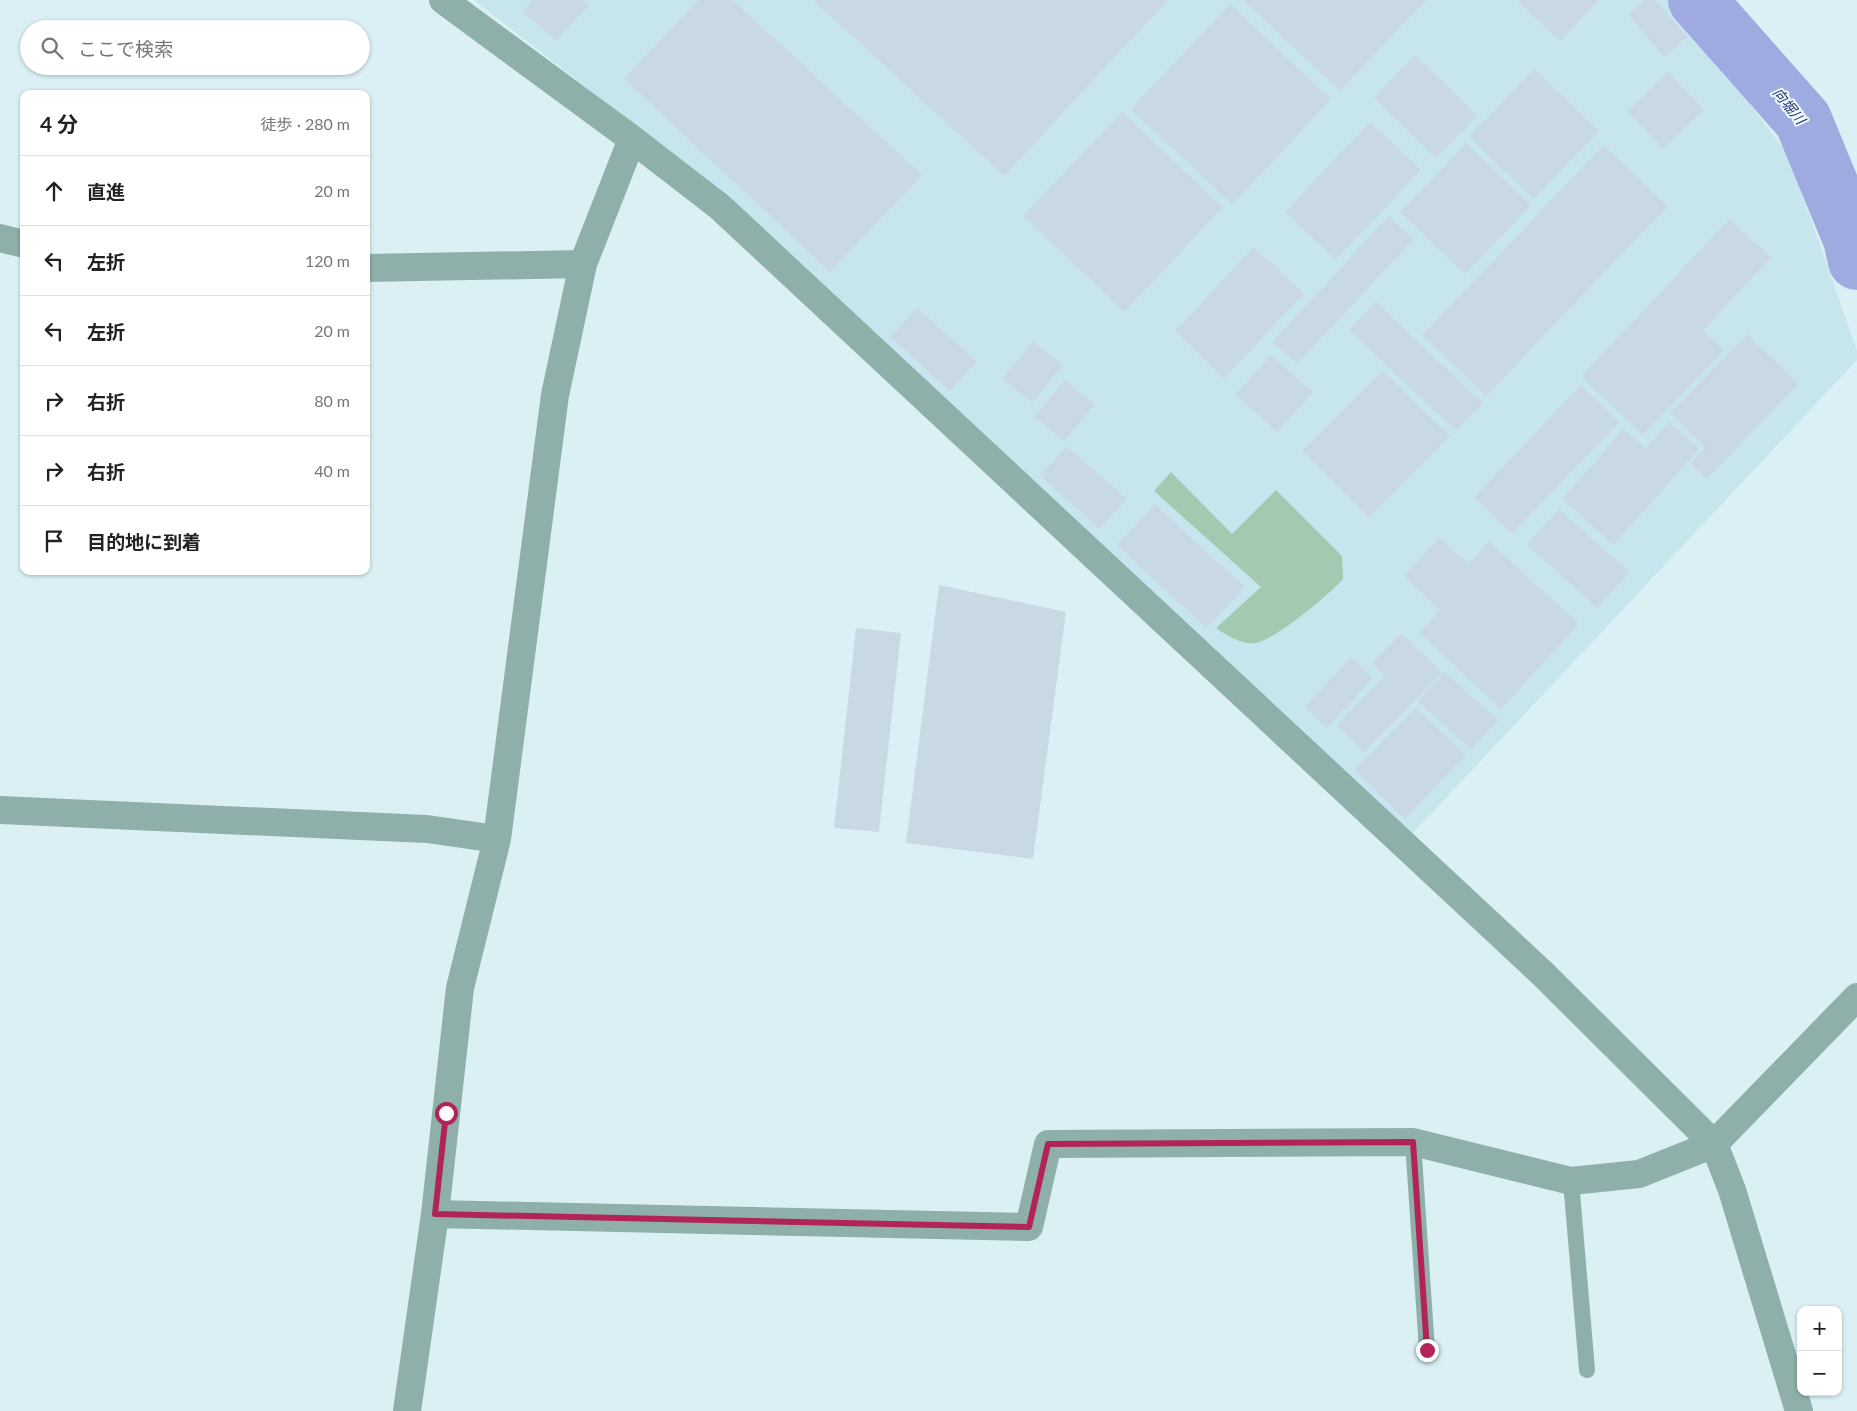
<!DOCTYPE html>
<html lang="ja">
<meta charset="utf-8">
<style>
:root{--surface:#fff;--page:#f2f2f2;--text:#222;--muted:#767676;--line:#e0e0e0}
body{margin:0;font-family:Lato,"Noto Sans JP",sans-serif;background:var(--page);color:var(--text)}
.controls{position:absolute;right:15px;bottom:15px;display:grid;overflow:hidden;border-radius:10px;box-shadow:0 1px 4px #0004}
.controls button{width:45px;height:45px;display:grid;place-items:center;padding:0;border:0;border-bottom:1px solid var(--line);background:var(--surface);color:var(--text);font:25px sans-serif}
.stop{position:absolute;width:15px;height:15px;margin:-11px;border:4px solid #b22358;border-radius:50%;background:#fff}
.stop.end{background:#b22358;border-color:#fff;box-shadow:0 1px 5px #0008}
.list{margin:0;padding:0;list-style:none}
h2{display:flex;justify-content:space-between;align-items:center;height:65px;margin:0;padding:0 20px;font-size:21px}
h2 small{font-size:16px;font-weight:400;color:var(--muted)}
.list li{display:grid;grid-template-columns:32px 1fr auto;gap:15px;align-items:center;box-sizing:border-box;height:70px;padding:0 20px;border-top:1px solid var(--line)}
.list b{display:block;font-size:19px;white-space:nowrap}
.list em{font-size:16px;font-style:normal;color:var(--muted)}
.icon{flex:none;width:28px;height:28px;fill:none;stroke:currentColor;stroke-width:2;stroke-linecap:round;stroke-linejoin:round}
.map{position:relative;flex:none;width:1857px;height:1411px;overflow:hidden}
.search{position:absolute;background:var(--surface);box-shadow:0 1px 4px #0004;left:20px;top:20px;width:350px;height:55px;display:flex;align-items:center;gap:12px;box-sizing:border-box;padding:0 18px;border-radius:28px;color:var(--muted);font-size:19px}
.panel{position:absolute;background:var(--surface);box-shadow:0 1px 4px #0004;left:20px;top:90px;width:350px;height:485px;border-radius:10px}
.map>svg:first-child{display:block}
</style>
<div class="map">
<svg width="1857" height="1411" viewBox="0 0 1857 1411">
<rect width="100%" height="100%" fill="#daf0f5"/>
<path fill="#c6e5ed" d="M474,0H1674L1789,157L1857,351V360L1411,835L641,130Z"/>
<path fill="#a4c9b1" d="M1171,472L1232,534L1276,490L1342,556L1343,579C1329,595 1276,639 1256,643C1241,645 1228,636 1216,628L1261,587L1154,491Z"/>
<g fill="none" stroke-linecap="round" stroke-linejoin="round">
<path stroke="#9faae1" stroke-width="58" d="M1697,0L1803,120L1852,239L1857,261"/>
</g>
<path fill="#c9d8e5" d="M533,0H583L589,5L556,41L523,12Z
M698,0H733L922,175L830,272L624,79Z
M813,0H1168L1004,176Z
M1243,0H1426L1340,91Z
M1517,0H1599L1560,41Z
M1645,0H1656L1687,37L1664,57L1628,14Z
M1230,4L1331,99L1232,205L1131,109Z
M1415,55L1477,116L1436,158L1374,98Z
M1534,69L1599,131L1534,199L1469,137Z
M1668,72L1704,110L1663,149L1627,111Z
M1122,112L1223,207L1124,312L1023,216Z
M1370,122L1421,170L1335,260L1285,212Z
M1466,143L1531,205L1465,274L1400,212Z
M1604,145L1668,206L1486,396L1422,335Z
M1389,216L1414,239L1297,364L1272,342Z
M1730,219L1771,258L1703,330L1724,350L1643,435L1581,376Z
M1254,247L1304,294L1224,378L1175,331Z
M1376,302L1483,403L1456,431L1349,330Z
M917,308L977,361L950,391L890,337Z
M1747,334L1799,384L1706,479L1690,463L1706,448L1670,413Z
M1033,341L1063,365L1032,403L1002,379Z
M1271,355L1313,392L1277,432L1235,395Z
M1383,370L1450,436L1369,518L1302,451Z
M1065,380L1095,404L1064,441L1034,417Z
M1581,385L1619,422L1512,534L1474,497Z
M1669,422L1699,449L1613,545L1562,499L1624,429L1646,448Z
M1067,446L1127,499L1099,529L1040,475Z
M1155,504L1245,587L1206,628L1117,545Z
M1559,509L1630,572L1597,608L1527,545Z
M1439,537L1469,564L1489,541L1579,624L1501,709L1419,633L1440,610L1404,576Z
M939,585L1066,612L1033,859L906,843Z
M856,628L901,633L879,832L834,828Z
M1401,633L1442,673L1364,752L1337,725L1385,676L1372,662Z
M1351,657L1373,678L1327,728L1305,707Z
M1445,672L1498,720L1471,750L1418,701Z
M1416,707L1466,755L1405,819L1354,770Z"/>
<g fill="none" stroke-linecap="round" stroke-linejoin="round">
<path stroke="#8eafaa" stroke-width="16" d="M1413,1142L1427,1350
M1571,1181L1587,1370"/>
<path stroke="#8eafaa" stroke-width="28" d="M443,0L632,139L720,207L1543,974L1714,1144L1732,1190L1799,1411
M0,238L24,244
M366,268L583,264
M0,810L427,829L497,839
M435,1214L1029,1227L1048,1144L1413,1142L1571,1181L1639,1174L1714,1144L1857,997
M407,1411L435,1214L460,988L497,839L555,395L583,264L632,139"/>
</g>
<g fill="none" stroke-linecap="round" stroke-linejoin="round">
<path stroke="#b22358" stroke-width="6" d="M446,1113L435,1214L1029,1227L1048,1144L1413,1142L1427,1350"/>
</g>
<g text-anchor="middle" stroke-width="4" stroke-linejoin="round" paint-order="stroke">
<g font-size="14" font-style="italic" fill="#282d6d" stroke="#eefbff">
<text transform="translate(1789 106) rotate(51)" y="5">向堀川</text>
</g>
</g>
</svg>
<div class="controls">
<button>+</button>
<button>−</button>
</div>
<div class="stop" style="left:446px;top:1113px"></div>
<div class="stop end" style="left:1427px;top:1350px"></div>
<div class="search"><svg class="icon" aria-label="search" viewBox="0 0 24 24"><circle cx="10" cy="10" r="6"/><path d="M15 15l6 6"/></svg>ここで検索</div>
<section class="panel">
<h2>4 分<small>徒歩 · 280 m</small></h2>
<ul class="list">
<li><svg class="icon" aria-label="ahead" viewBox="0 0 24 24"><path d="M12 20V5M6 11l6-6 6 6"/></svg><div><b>直進</b></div><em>20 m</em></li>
<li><svg class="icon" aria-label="left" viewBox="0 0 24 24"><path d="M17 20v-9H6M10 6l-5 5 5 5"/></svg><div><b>左折</b></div><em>120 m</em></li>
<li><svg class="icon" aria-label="left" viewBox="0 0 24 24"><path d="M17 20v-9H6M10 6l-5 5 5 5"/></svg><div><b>左折</b></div><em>20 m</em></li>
<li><svg class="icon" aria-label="right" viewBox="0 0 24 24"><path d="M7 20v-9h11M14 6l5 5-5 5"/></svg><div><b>右折</b></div><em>80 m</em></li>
<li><svg class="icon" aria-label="right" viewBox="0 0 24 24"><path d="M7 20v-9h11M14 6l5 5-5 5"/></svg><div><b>右折</b></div><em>40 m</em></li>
<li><svg class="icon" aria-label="arrive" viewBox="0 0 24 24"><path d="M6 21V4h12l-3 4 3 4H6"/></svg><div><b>目的地に到着</b></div></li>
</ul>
</section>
</div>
